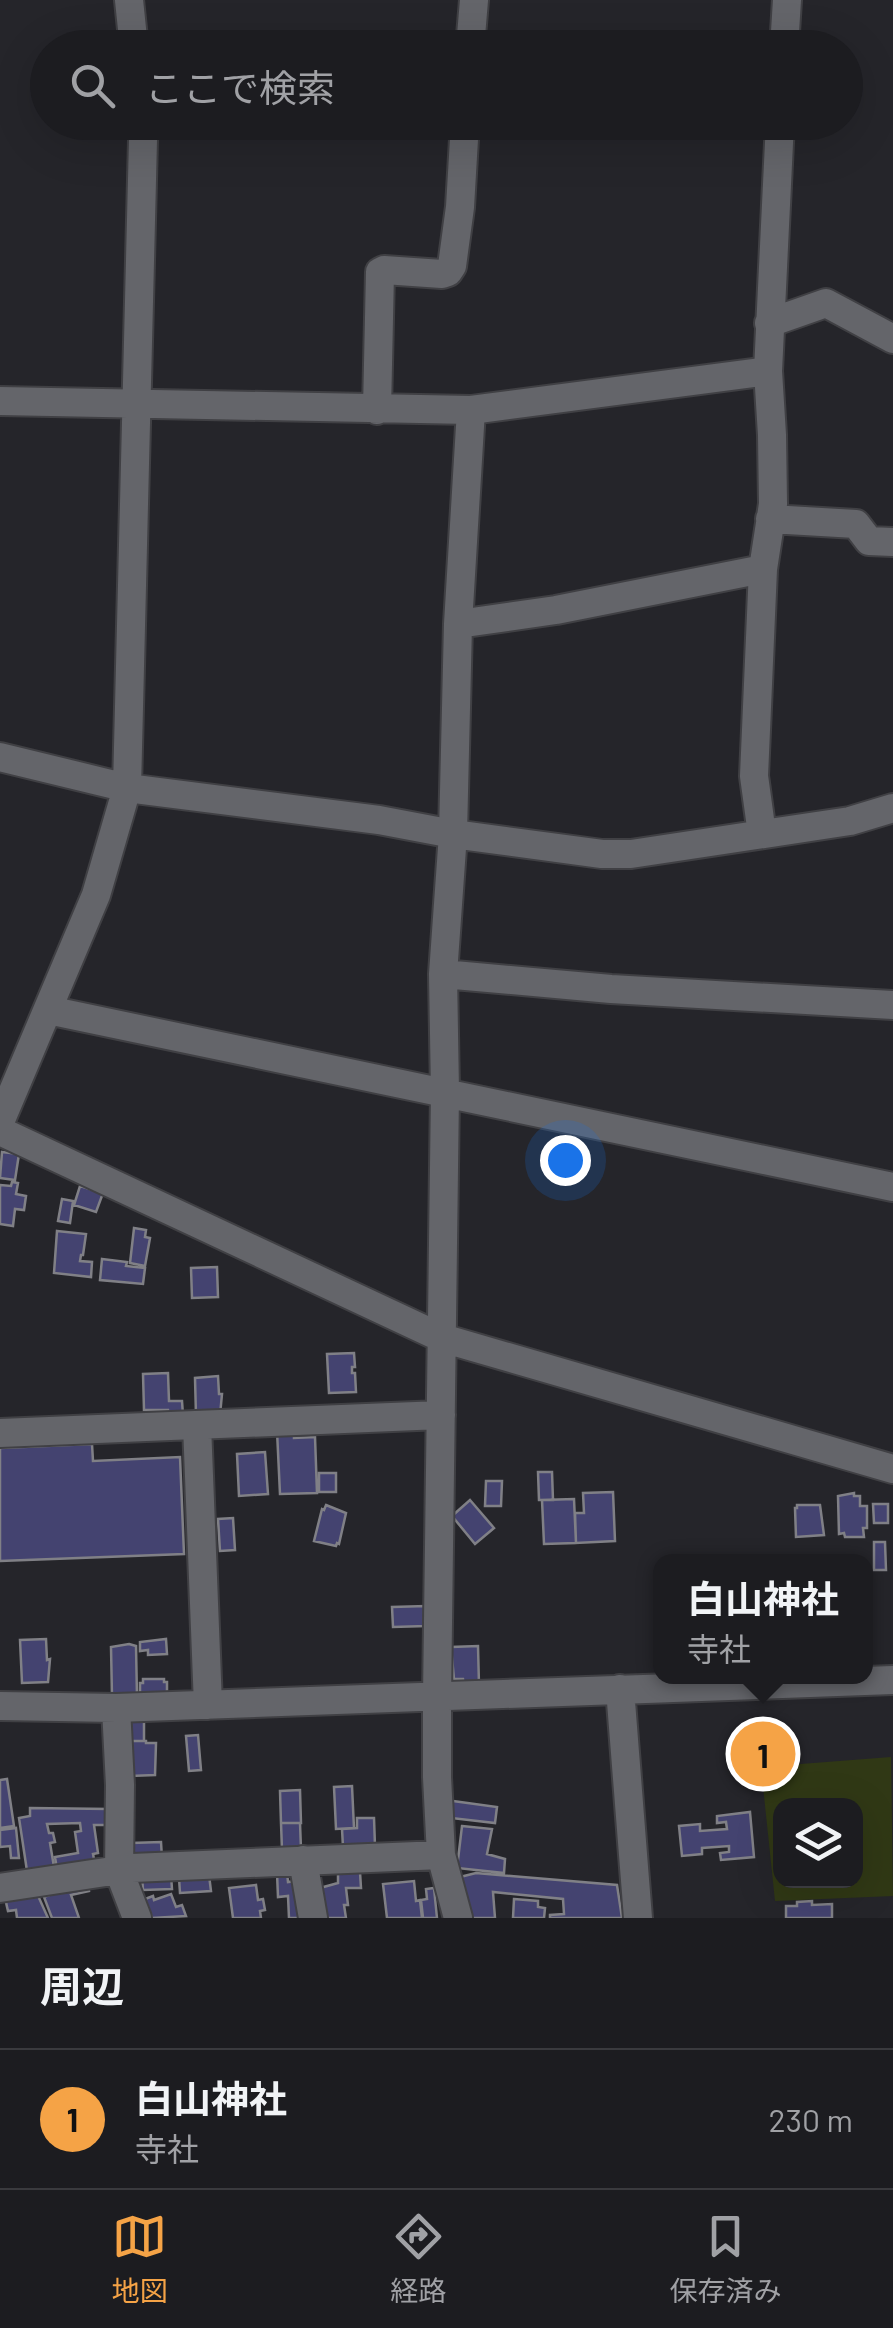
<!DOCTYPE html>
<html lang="ja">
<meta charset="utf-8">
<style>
:root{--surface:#1c1c20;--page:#252529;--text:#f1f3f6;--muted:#a0a1a5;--line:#3a3a3e;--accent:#f5a346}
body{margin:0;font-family:Barlow,"Noto Sans JP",sans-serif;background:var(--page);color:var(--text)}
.controls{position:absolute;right:30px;bottom:30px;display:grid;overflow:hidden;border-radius:20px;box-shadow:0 10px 40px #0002}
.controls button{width:90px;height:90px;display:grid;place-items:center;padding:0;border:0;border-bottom:2px solid var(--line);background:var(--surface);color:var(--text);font:50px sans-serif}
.you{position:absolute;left:565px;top:1160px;width:35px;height:35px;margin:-25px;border:8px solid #fff;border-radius:50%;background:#1a73e8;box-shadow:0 0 0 15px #1a73e833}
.badge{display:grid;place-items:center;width:65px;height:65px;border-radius:50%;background:var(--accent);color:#111;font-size:32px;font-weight:700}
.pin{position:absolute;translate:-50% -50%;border:5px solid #fff;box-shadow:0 2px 10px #0006}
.popup{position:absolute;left:653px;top:1554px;width:220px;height:130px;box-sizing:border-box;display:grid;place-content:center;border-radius:20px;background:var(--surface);filter:drop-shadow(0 2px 8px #0005);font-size:32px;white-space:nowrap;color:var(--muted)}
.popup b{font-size:38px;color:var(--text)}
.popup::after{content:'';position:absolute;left:50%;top:100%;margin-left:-20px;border:20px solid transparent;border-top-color:var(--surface)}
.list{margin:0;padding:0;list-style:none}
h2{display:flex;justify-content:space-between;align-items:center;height:130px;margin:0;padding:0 40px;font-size:42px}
h2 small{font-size:32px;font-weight:400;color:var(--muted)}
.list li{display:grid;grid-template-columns:65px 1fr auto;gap:30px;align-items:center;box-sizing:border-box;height:140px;padding:0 40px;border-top:2px solid var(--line)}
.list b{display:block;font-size:38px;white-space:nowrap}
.list p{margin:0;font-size:32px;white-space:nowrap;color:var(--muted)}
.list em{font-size:32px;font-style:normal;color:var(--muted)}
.icon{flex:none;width:55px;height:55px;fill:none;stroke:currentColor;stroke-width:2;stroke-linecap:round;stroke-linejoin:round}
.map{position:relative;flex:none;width:893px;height:1918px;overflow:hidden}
.search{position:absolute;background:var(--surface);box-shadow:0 10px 40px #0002;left:30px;right:30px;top:30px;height:110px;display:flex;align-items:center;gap:25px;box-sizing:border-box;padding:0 35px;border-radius:55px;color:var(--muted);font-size:38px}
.sheet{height:270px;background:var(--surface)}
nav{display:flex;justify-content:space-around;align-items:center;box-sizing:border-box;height:140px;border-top:2px solid var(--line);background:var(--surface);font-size:28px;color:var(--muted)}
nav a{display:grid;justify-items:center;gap:5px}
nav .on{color:var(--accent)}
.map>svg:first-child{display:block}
</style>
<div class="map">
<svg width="893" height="1918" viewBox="0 0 893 1918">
<rect width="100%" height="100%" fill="#25252a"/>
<path fill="#303815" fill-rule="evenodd" d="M891,1757L893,1896L775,1901L761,1767ZM780,1806H856V1880H780Z"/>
<path fill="#444370" stroke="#808086" stroke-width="2.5" d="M2,1152L19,1154L15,1180L0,1178Z
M12,1182L18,1183L16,1194L26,1196L24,1210L15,1209L13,1226L0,1224V1185L11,1186Z
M80,1186L103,1193L96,1212L74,1205Z
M62,1199L73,1201L70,1223L58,1221Z
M134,1228L146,1230L145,1237L150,1238L145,1266L130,1263Z
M57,1231L86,1234L83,1255H81L80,1261L92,1262L91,1277L54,1273Z
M102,1259L127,1262L126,1266L145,1268L143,1284L100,1280Z
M217,1267L218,1297L192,1298L191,1268Z
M354,1353L355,1367H352V1373H355L356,1392L329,1393L327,1354Z
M168,1373L169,1401H182L183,1415L169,1416L168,1410H144L143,1374Z
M218,1376L219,1394H222L220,1415L196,1416L195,1378Z
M294,1430V1438L315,1437L317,1493L280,1494L277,1431Z
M92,1444L93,1461L180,1457L184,1554L0,1561V1448Z
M265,1452L268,1494L239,1496L237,1454Z
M538,1472H552L553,1500H539Z
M319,1473H336V1492H319Z
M486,1481H502L501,1506H485Z
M613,1492L615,1541L576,1543L575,1513H584L583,1493Z
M854,1493V1496H860V1506H867V1528H863L864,1537H845L844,1533L839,1534L838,1496Z
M574,1499L576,1543L544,1544L542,1500Z
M470,1500L494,1528L475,1544L452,1516Z
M873,1504H888V1523H874Z
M326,1505L346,1513L339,1544L337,1543L336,1546L314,1541L322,1509L324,1510Z
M797,1505H820L824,1535L796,1537L795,1508H797Z
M233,1518L235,1550L220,1551L218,1519Z
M874,1542H885L886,1570H874Z
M426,1606V1626L393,1627L392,1607Z
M46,1639L47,1660L50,1659L48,1682L22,1683L20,1640Z
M166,1639L167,1654L148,1655V1650L140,1651V1642Z
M129,1644L136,1646L137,1697H112L111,1647Z
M478,1646L479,1685L464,1686L463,1679H454L451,1647Z
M143,1679H164V1682H167V1696L140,1697V1683H143Z
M144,1718V1741H131L130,1719Z
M198,1735L201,1770L189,1771L186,1736Z
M126,1741H146V1743H156L155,1775L130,1776Z
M7,1779L14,1826L0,1828V1780Z
M352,1786L354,1828L336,1829L334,1787Z
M300,1790L301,1823H281L280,1791Z
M453,1801L497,1807L495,1823L451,1818Z
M30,1808L109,1809L110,1825H94L98,1853L93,1854L96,1869L58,1876L55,1857L78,1853L75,1832L81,1831L80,1823L47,1824L49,1833H53L55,1842L50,1843L54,1867L27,1871L19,1818L30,1816Z
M750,1812L754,1857L721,1860L720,1853L729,1852V1846L702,1848V1854L682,1856L679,1826L700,1824V1831L727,1829L726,1822L717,1823V1816Z
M357,1818H374L375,1846L343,1847L342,1829L357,1828Z
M281,1823H300L301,1849L282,1850Z
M462,1826L492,1829L487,1854L505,1859L504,1873L457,1868Z
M16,1828L19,1858H11L10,1846L0,1847V1830Z
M161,1842L162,1858L132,1855L131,1843Z
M287,1872L288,1882L303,1880L309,1918H289L288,1896L278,1897L277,1873Z
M338,1872H360L361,1888H346L348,1905H344L346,1918H324L320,1888L338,1883Z
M476,1873L617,1885L622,1918H550V1915L564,1914L563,1899L493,1892L495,1918H469L460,1877Z
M171,1875L172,1889L143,1890L142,1876Z
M209,1875L211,1891L180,1893L179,1878Z
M88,1880L89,1891L71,1895L79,1918H52L44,1897Z
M414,1881L416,1901L420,1900L422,1918H387L383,1884Z
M256,1885L258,1900L263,1899L265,1910L260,1911L261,1918H233L229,1888Z
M434,1888L437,1918H423L421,1900L427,1899L426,1889Z
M35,1889L48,1918H17L16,1910L8,1911L5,1898Z
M171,1894L176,1907L182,1905L186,1916L152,1918L145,1899L153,1896L154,1900Z
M514,1899L538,1901V1907L545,1908L544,1918H513Z
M812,1901V1905L832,1904V1918H786V1906H797V1902Z"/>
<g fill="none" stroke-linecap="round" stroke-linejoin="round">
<g stroke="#404044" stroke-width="32">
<path id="minor" d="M129,0L134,48
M470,48L474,0
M784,48L787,0
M769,323L826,303L893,339
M0,401L471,410L768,371
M377,410L380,272L384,270L442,274L448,272L452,266L460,207L465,122
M770,519L856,524L869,541L893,542
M458,624L556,610L763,569
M0,757L127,788L379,820L453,834L602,854H631L850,821L893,808
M762,834L754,776L763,569L773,504L772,435L768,371L780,122
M443,974L611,989L893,1005
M48,1010L893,1187
M0,1122L96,895L127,788L143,139L141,122
M0,1131L442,1338L893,1469
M197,1425L208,1705
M0,1433L441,1415
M620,1689L638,1918
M0,1706L116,1708L893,1680
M116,1708L120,1785L119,1871L137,1918
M303,1860L313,1918
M0,1888L132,1868L441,1855
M458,1918L441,1855L437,1777V1698L445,1092L443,974L453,834L458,624L471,410"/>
</g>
<use href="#minor" stroke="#64656a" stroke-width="28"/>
</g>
</svg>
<div class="controls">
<button><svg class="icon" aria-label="layers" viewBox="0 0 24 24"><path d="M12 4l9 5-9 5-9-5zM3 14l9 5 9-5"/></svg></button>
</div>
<div class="you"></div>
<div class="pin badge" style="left:763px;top:1754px">1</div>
<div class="popup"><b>白山神社</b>寺社</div>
<div class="search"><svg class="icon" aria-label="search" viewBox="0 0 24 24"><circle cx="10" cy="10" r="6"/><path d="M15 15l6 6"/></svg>ここで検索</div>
</div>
<section class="sheet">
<h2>周辺<small></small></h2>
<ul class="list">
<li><span class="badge">1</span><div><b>白山神社</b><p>寺社</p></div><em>230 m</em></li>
</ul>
</section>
<nav>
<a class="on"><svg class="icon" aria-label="map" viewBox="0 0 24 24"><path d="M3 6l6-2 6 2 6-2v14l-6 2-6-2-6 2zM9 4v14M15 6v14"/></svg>地図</a>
<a><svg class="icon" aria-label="directions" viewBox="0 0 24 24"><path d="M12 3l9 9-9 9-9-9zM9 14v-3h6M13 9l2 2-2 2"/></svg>経路</a>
<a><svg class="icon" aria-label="saved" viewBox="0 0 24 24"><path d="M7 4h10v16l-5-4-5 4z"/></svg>保存済み</a>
</nav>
